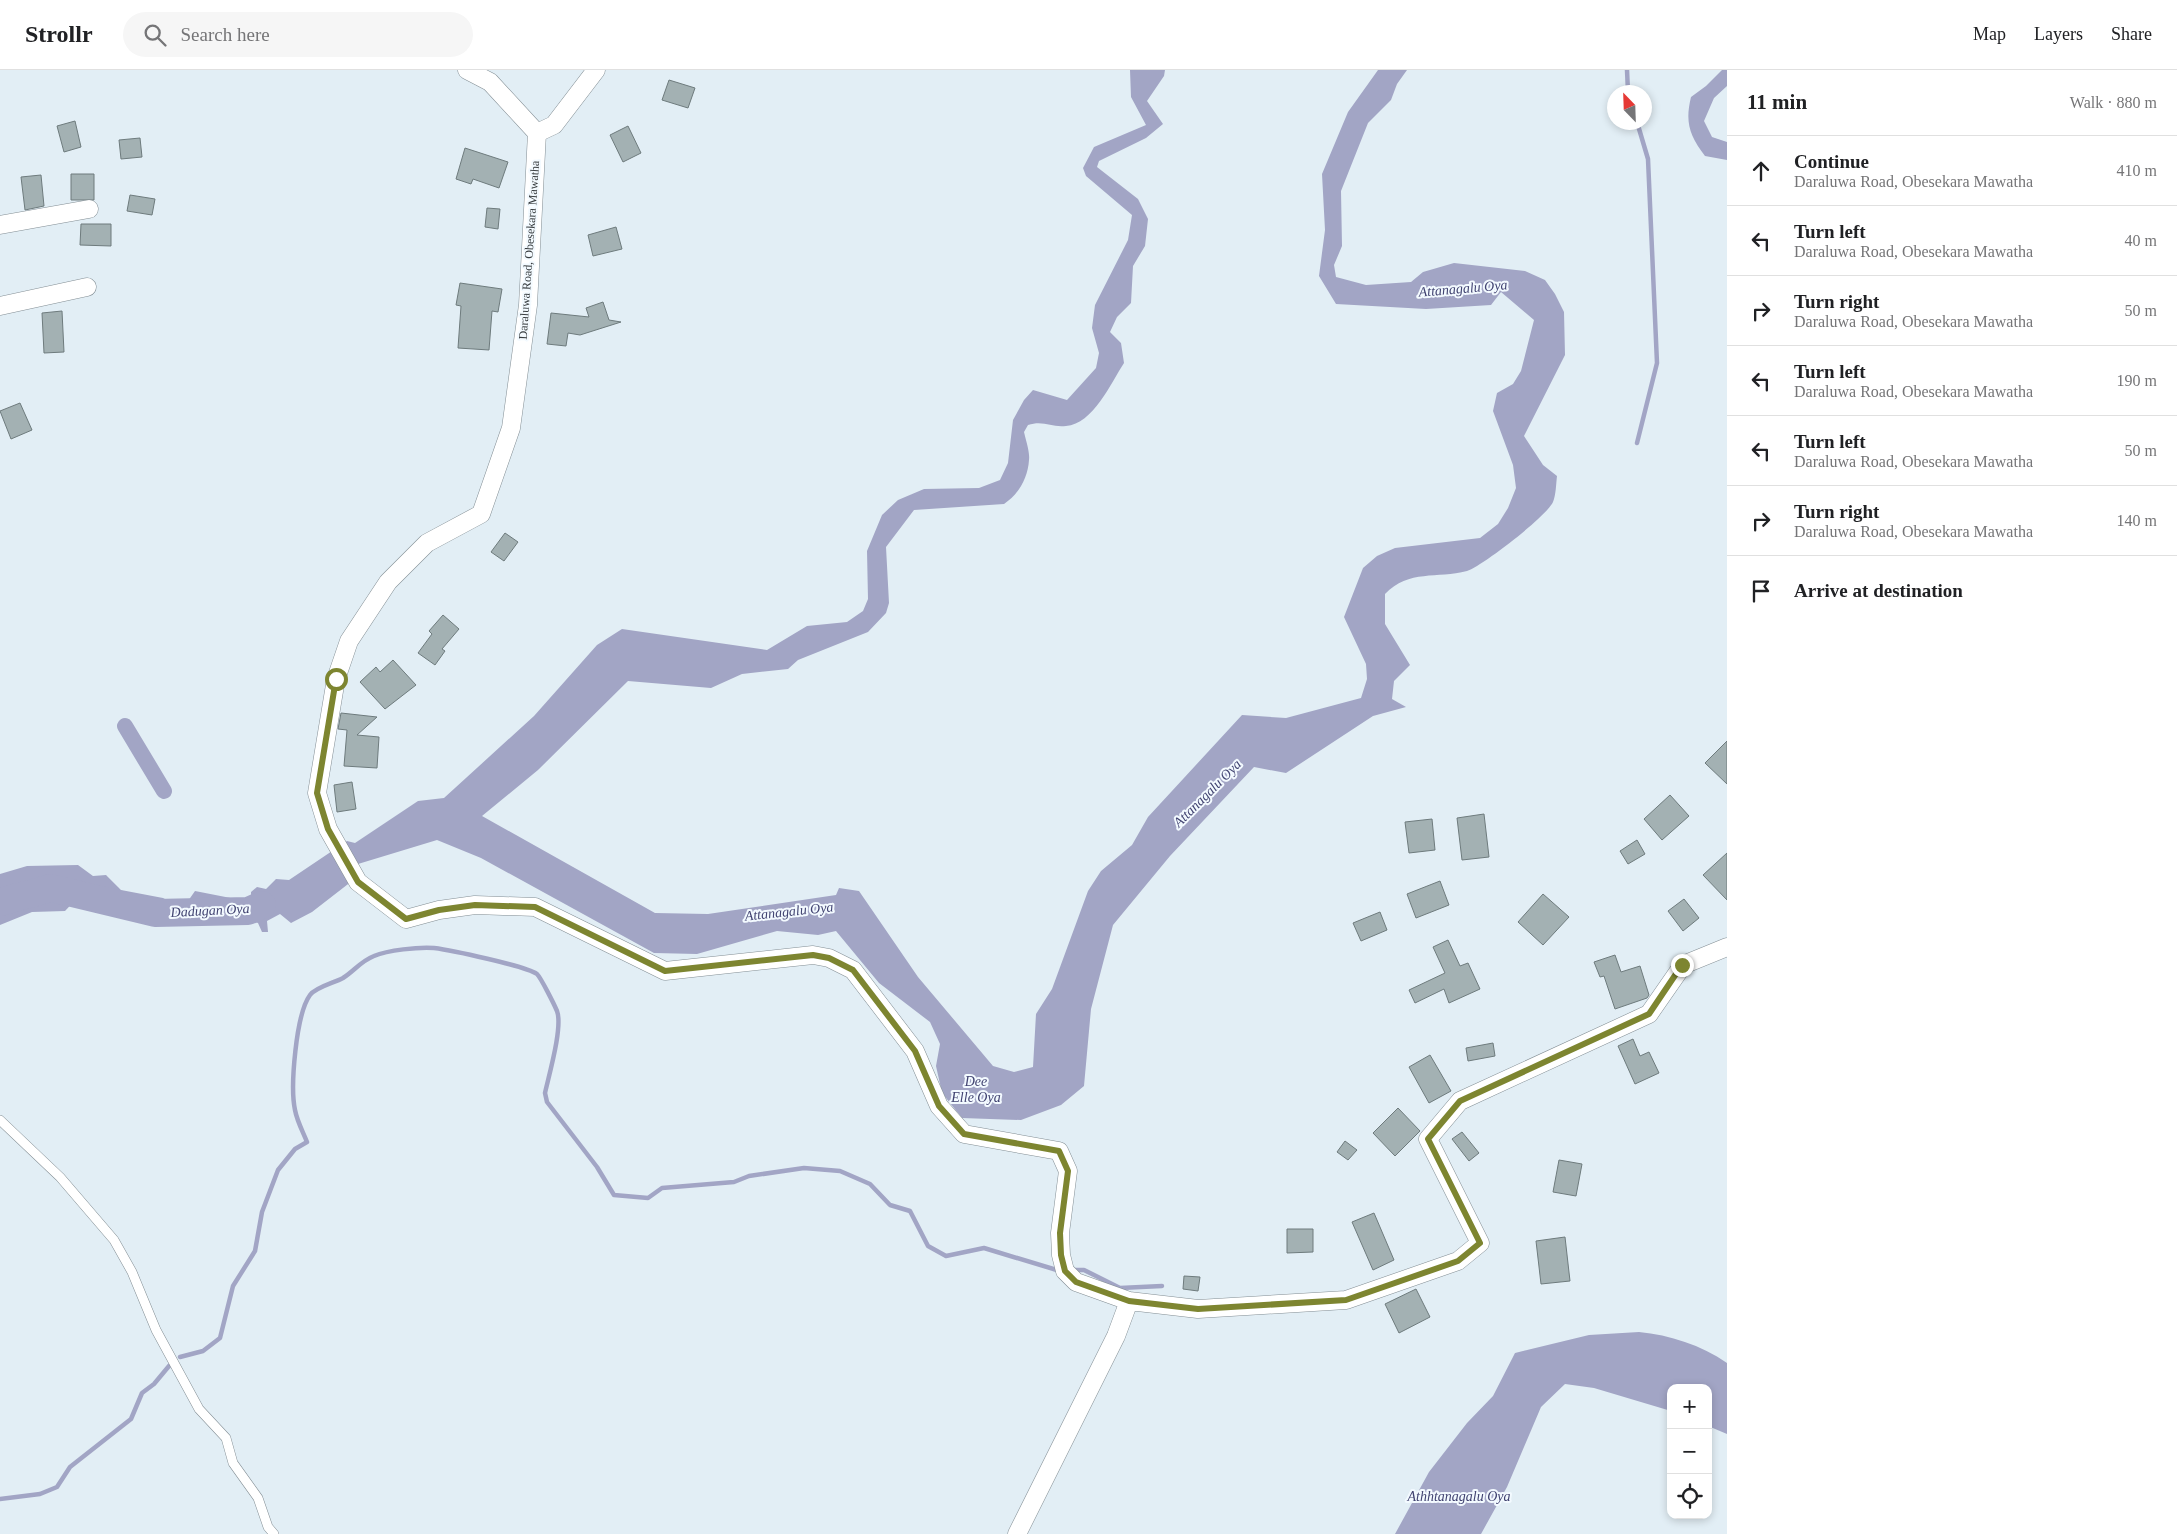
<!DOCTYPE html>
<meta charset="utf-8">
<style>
:root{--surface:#fff;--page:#f6f6f6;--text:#202124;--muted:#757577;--line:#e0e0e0}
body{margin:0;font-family:Georgia,serif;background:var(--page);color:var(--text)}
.controls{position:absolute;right:15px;bottom:15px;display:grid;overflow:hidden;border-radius:10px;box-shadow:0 2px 8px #0003}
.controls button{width:45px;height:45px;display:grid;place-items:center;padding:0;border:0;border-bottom:1px solid var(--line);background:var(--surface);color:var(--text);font:25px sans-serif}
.compass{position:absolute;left:1607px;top:15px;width:45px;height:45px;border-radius:50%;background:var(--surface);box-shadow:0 2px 8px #0003;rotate:337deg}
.stop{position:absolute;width:15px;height:15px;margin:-11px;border:4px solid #7d8530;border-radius:50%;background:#fff}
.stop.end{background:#7d8530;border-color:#fff;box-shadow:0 1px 5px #0008}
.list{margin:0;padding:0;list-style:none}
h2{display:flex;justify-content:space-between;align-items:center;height:65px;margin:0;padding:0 20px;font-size:21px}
h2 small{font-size:16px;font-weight:400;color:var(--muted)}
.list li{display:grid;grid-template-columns:32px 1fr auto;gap:15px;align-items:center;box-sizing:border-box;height:70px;padding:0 20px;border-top:1px solid var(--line)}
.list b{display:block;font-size:19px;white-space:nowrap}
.list p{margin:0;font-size:16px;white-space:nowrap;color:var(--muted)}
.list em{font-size:16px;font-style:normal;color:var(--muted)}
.icon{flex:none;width:28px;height:28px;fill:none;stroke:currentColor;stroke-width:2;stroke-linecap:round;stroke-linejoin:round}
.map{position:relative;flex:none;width:1727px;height:1464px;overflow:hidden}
header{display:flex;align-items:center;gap:30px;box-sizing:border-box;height:70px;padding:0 25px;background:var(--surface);border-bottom:1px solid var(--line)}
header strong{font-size:24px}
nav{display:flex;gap:28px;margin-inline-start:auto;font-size:18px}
.search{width:350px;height:45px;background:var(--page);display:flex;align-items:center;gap:12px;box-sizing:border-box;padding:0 18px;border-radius:28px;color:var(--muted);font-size:19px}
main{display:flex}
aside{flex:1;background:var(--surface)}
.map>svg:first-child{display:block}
</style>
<header>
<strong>Strollr</strong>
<div class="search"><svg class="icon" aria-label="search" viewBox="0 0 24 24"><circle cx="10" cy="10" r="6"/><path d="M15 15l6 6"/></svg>Search here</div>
<nav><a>Map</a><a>Layers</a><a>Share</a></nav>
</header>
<main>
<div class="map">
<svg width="1727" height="1464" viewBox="0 0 1727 1464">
<rect width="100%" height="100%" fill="#e2eef5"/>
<path fill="#a2a5c5" d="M1130,0H1165L1164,6L1147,31L1163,54L1146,68L1099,91L1097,97L1138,129L1148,149L1145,176L1133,196L1131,233L1117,247L1110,262L1121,273L1124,293C1111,313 1093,354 1066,356C1052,358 1044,350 1028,355L1024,362C1026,371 1030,382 1029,390C1028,408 1018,425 1004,434L914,440L886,477L889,533L886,543L868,562L798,590L788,599L742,604L711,618L628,611L538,700L482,746L655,843L708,844L836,825L839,818L859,821L918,907L993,996L1014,1002L1033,997L1036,944L1052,919L1088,821L1101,801L1132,775L1148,747L1242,645L1286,648L1361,628L1367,609L1366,594L1344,547L1363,498L1377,486L1395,478L1480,468L1498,454L1508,438L1516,418L1513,395L1493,341L1497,323L1513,314L1521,301L1534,250L1501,222L1491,235L1426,239L1336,234L1319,206L1325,160L1322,104L1348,42L1378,0H1407L1397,14L1391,30L1368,53L1341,121L1342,176L1334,195L1336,207L1366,215L1411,212L1423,202L1454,193L1525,201L1545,210L1555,224L1564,242L1565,285L1524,366L1543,395L1557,406C1556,414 1556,425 1553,432C1546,447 1482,496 1467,501C1437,509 1409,499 1385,524V554L1410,595L1394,611L1392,629L1406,637L1373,646L1286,703L1254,697L1170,786L1113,855L1091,939L1084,1016L1061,1035L1021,1050L962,1048L942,1023L936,996L940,974L930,952L879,913L836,861L818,865L777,861L697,884L654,883L481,788L437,770L358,794L352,811L312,842L291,853L280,844L267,851L268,862H262L258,853L224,841L219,848L211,849L191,838L177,854L153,842L149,851L134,836H121V844L111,837L115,827L96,821H84L65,841L32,842L0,855V804L27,796L78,795L93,806L106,805L121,820L163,828L178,836L188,831L195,821L251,832V822L257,817L266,819L276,809L289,810L347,771L355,773L418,731L444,728L534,646L597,575L622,559L767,580L807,556L847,552L863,541L868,529L867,481L882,445L898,430L924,419L979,418L1000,410L1008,393L1013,350L1024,330L1033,320L1067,330L1096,298L1099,283L1092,258L1095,235L1128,170L1132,145L1086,106L1083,98L1094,77L1146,55L1131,27Z
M1722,0H1727V16L1714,28L1704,51L1712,67L1727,72V90L1705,86C1689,65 1685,52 1691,27L1706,16Z
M1639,1262C1670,1265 1701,1275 1727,1293V1364L1708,1356V1318H1671V1341L1594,1318L1565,1314L1541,1337L1507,1417L1481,1464H1395L1429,1402L1467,1353L1493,1326L1515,1283L1589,1265Z"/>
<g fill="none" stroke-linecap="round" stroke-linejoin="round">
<path stroke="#a2a5c5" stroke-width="4.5" d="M1627,0L1628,22
M1637,373L1657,293L1648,89L1637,52
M1070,1200H1084L1120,1218L1162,1216
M180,1287L203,1281L220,1268L233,1216L255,1181L262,1142L278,1100L295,1079L307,1072C303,1062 297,1051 295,1040C290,1017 296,944 310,925C316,917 334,913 343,908C354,901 361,891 374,886C388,880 418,877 434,878C450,880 526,896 537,904C541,908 554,934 557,941C563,957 549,1005 545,1023L547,1032L597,1097L614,1125L648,1128L662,1118L734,1112L749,1106L804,1098L840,1101L870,1114L890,1135L910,1141L928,1176L946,1186L984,1178L1060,1201
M0,1429L40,1424L57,1417L70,1397L131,1349L142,1323L154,1314L169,1296"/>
<path stroke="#a2a5c5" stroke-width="16" d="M125,656L164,721"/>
<path stroke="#a2a5c5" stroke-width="28" d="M0,832L51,818L155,843L248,841L262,835"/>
</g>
<path fill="#a3b1b3" stroke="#6e7b7d" d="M669,10L695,18L688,38L662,30Z
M75,51L81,77L64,82L57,56Z
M628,56L641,83L623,92L610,65Z
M140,68L142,87L121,89L119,70Z
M465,78L508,92L499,118L473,109L471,114L456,109Z
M71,104H94V130H71Z
M41,105L44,136L25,140L21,107Z
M130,125L155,129L152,145L127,141Z
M487,138L500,139L498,159L485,157Z
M81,154H111V176L80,175Z
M616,157L622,179L593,186L588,165Z
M460,213L502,219L498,242L492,241L489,280L458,278L461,236L456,235Z
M603,232L609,250L621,252L580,265L568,263L566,276L547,274L551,243L589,247L586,238Z
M62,241L64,282L44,283L42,243Z
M20,333L32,360L11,369L0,341Z
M505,463L518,472L504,491L491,482Z
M443,545L459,559L442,579L445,581L435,595L418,583L432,564L429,561Z
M393,590L416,615L385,639L360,612L376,597L380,602Z
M341,643L377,647L357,665L379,667L377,698L344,696L347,660L338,659Z
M1727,671V714L1705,693Z
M352,712L356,739L337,742L334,715Z
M1670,725L1689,746L1662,770L1644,749Z
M1484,744L1489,787L1462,790L1457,748Z
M1432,749L1435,780L1409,783L1405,752Z
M1637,770L1645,784L1628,794L1620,781Z
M1727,783V830L1703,805Z
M1440,811L1449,835L1416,848L1407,824Z
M1543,824L1569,847L1543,875L1518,852Z
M1684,829L1699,848L1683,861L1668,841Z
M1380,842L1387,860L1361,871L1353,853Z
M1448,870L1460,896L1468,893L1480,919L1449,933L1444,919L1415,933L1409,920L1445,903L1433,877Z
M1615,885L1621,902L1640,896L1649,925L1647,928L1615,939L1604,906L1600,907L1594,892Z
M1633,969L1640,986L1649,982L1659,1003L1635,1014L1618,976Z
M1493,973L1495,986L1468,991L1466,978Z
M1430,985L1451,1021L1429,1033L1409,997Z
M1398,1038L1420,1061L1395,1086L1373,1063Z
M1462,1062L1479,1083L1469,1091L1452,1069Z
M1345,1071L1357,1080L1348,1090L1337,1082Z
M1559,1090L1582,1094L1576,1126L1553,1122Z
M1374,1143L1394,1190L1373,1200L1352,1152Z
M1287,1159H1313V1182L1287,1183Z
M1565,1167L1570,1211L1541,1214L1536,1171Z
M1184,1206L1200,1207L1198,1221L1183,1219Z
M1416,1219L1430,1247L1399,1263L1385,1234Z"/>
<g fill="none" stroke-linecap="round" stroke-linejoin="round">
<g stroke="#838e94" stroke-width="10">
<path id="lane" d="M0,1050L60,1107L114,1170L132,1202L156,1260L199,1339L226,1368L233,1393L258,1428L268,1457L274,1464"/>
</g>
<g stroke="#838e94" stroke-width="19">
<path id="street" d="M467,0L490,12L537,63
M596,0L554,55L537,63L528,235L511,358L481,444L427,473L388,512L349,571L336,609L317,723L328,759L358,812L406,849L439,840L475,835L535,837L665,901L813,885L829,888L853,900L915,981L939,1036L964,1064L1059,1081L1068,1101L1060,1163L1061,1185L1065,1201L1076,1212L1129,1231L1198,1239L1346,1230L1458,1191L1480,1173L1428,1069L1460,1031L1649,944L1683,895L1727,877
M0,155L89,139
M0,236L87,217
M1017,1464L1116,1266L1129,1231"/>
</g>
<use href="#lane" stroke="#fff" stroke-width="9"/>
<use href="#street" stroke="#fff" stroke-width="18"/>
</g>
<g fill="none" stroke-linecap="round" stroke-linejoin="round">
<path stroke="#7d8530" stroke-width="6" d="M336,609L317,723L328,759L358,812L406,849L439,840L475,835L535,837L665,901L813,885L829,888L853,900L915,981L939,1036L964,1064L1059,1081L1068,1101L1060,1163L1061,1185L1065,1201L1076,1212L1129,1231L1198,1239L1346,1230L1458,1191L1480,1173L1428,1069L1460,1031L1649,944L1682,895"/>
</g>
<g text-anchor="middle" stroke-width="4" stroke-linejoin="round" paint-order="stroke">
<g font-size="12" fill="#373c3f" stroke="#f3faff">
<text transform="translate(529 180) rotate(-86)" y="4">Daraluwa Road, Obesekara Mawatha</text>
</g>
<g font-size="14" font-style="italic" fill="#414371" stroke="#f3faff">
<text transform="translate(1463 218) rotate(-5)" y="5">Attanagalu Oya</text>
<text transform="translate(1207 723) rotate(-45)" y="5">Attanagalu Oya</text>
<text transform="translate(210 840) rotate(-3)" y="5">Dadugan Oya</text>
<text transform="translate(789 841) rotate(-6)" y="5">Attanagalu Oya</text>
<text x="976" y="1016">Dee<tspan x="976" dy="16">Elle Oya</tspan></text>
<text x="1459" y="1431">Athhtanagalu Oya</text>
</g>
</g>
</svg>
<div class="controls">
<button>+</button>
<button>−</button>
<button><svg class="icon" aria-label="locate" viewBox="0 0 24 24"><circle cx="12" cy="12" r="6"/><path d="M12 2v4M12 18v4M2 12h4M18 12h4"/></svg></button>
</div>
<svg class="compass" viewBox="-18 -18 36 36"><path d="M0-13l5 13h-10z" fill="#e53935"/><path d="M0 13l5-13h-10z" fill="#757577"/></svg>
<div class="stop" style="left:336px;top:609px"></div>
<div class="stop end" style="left:1682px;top:895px"></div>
</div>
<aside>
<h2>11 min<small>Walk · 880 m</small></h2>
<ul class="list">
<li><svg class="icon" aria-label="ahead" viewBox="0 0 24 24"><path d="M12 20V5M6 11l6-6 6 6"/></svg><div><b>Continue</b><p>Daraluwa Road, Obesekara Mawatha</p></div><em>410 m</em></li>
<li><svg class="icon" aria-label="left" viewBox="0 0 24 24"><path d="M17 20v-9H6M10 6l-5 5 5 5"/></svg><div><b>Turn left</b><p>Daraluwa Road, Obesekara Mawatha</p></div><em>40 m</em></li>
<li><svg class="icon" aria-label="right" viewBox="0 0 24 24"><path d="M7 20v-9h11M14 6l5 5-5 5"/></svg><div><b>Turn right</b><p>Daraluwa Road, Obesekara Mawatha</p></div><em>50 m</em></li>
<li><svg class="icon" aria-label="left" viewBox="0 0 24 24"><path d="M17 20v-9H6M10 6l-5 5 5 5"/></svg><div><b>Turn left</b><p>Daraluwa Road, Obesekara Mawatha</p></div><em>190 m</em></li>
<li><svg class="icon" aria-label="left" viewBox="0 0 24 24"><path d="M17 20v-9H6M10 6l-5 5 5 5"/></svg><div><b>Turn left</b><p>Daraluwa Road, Obesekara Mawatha</p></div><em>50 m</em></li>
<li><svg class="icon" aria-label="right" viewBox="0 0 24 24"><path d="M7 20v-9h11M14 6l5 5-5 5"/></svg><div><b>Turn right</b><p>Daraluwa Road, Obesekara Mawatha</p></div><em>140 m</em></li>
<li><svg class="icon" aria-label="arrive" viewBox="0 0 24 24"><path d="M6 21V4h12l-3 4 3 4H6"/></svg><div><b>Arrive at destination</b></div></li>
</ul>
</aside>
</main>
